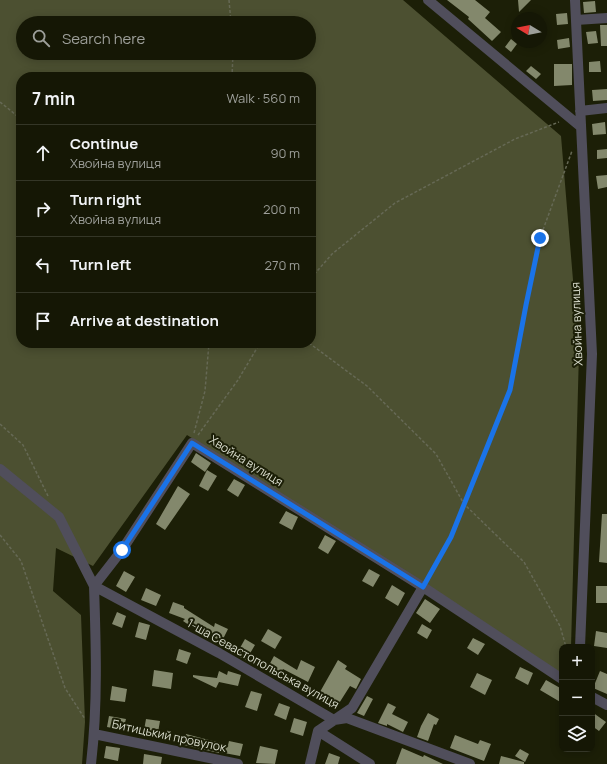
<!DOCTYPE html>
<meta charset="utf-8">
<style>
:root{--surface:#151705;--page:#222413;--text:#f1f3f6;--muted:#9d9f9a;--line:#343627}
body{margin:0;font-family:Manrope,sans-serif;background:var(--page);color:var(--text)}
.controls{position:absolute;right:12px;bottom:12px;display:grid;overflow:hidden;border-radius:8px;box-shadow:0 2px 10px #0003}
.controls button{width:36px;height:36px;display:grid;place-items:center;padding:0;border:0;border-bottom:1px solid var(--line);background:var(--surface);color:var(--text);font:20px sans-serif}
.compass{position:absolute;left:511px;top:12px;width:36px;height:36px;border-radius:50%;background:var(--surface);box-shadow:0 2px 10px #0003;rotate:280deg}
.stop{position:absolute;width:12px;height:12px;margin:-9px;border:3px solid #1a73e8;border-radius:50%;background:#fff}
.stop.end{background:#1a73e8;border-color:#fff;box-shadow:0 1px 4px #0008}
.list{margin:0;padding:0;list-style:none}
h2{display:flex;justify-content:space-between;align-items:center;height:52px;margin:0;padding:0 16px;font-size:17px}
h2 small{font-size:13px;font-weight:400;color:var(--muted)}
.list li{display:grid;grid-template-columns:26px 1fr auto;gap:12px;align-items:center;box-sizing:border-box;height:56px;padding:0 16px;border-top:1px solid var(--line)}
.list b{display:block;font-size:15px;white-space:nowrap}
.list p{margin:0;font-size:13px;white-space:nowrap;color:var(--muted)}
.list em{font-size:13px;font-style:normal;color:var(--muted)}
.icon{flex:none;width:22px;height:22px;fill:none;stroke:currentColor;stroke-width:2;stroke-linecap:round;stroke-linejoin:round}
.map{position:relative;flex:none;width:607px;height:764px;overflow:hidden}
.search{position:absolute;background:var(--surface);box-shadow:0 2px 10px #0003;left:16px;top:16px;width:300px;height:44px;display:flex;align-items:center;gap:10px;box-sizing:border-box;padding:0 14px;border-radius:22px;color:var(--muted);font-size:15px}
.panel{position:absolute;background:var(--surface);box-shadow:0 2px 10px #0003;left:16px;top:72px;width:300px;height:276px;border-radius:16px}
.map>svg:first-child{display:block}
</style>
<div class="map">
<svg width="607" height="764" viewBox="0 0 607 764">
<rect width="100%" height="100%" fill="#1c1f07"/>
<path fill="#4c5031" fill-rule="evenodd" d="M0,0H403L561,136L579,352L571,647H562V675L430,587L187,435L93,566L56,548L53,591L81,615L85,722L82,764H0ZM23,23H309V53H23ZM21,77H311V343H21Z"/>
<path fill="#83886c" d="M447,0H475L490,12L485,18L501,32L492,41L468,19L469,17Z
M518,0H531L519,12Z
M595,1L596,12L584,13L583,2Z
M567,13L568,24L557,25L556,14Z
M600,25H607V46H601Z
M596,31L598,43L588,44L586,32Z
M569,38L570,47L558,49L557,40Z
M511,39L517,44L511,52L505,47Z
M600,61L601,72H589V62Z
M554,64H572V85L554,86Z
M531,66L541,74L536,79L526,71Z
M607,89V100L593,101L592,90Z
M605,122L606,134L593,135L592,124Z
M607,149V158L597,159V150Z
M607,175V187L598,189L596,176Z
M196,453L211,463L205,472L191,462Z
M207,470L217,476L208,491L199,486Z
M234,479L245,485L238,497L227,490Z
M178,486L190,494L165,530L156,524Z
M286,511L298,517L292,530L279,523Z
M602,514H607V563L599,562Z
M325,535L336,541L328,554L318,548Z
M369,569L380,575L373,587L362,581Z
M124,571L135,577L126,592L116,586Z
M392,585L405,593L398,606L385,598Z
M596,586H607V603H596Z
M146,588L161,595L156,606L141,600Z
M425,599L440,609L430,623L416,613Z
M173,602L184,606V608L214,627L215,623L228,629L222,641L198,631L183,621L185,619L169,613Z
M117,612L126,616L122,628L112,624Z
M139,622L150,625L146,640L135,637Z
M422,624L432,630L427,639L417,633Z
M268,629L282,637L275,649L261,641Z
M596,631L607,633V648L594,646Z
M473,638L485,644L478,655L467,648Z
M245,639L255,645L246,660L236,655Z
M179,649L191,653L187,664L176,660Z
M274,656L297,670L301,660L315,667L308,682L283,669L279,676L267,669Z
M338,660L347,666L345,669L361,679L356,689L350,686L336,708L316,699Z
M520,667L533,673L528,685L515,678Z
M154,670L173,673L171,689L152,686Z
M219,671L227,675L228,671L241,675L238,686L219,682L216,688L193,677V675L217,678Z
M600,671L607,674V694L593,688Z
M477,673L492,680L485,695L470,687Z
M546,680L562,689V703L540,690Z
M112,686L127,689L125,702L110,700Z
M251,691L262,694L257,711L245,707Z
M367,696L373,699L364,716L357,713Z
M279,703L290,707L286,720L274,715Z
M388,703L396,707L392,714L408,722L403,732L387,724V726L378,723Z
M592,712L606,722L599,731L592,726Z
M428,713L439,719L436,725L434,724L428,741L417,737L421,726Z
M109,716L126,719L123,730L107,727Z
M294,718L307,722L303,736L290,732Z
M146,719L160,721L157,738L143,736Z
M186,734L228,745L229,741L243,744L240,756L219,752V753L184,745Z
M455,735L478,744L480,740L491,744L484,761L450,748Z
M106,746L120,748L118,761L104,758Z
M260,746L278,750L275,764L256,763Z
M402,748L423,757L424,755L443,764H396Z
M520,749L529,754L525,762L515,756Z
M329,753L340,757L338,764H325Z
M144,754L162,757L161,764H143Z
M501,756L524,762V764H499Z"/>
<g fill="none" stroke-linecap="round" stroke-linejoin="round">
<path stroke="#666955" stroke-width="1.5" stroke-dasharray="3 2" stroke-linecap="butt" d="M229,0L231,23
M232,77L233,53
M0,102L21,119
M311,278L332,254L395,203L515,139L559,122
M309,343L367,386L436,454L464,504L524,562L560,626L566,647
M0,424L23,445L48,496
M194,433L205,391L209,343
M198,435L238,380L260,343
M0,535L21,561L65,688L85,719
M428,579L451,537L510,390L526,305L540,238L572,151"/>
<path stroke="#504e5b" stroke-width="10" d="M428,0L581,127
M575,0L592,354L580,647
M576,20L607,18
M580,111L607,108
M0,469L59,517L94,586L219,653L334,720L347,718L470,764
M592,697L607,705
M318,731L370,764
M94,734L238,764
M91,764C98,704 96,645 94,586L122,550L192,443L423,587L562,679
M310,764L318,731L352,708L423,587"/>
</g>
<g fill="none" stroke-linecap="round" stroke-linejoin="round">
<path stroke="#1a73e8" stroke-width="5" d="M122,550L192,443L423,587L451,537L510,390L526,305L540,238"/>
</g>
<g text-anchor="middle" stroke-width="4" stroke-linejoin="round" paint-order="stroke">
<g font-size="12" fill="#d9dccd" stroke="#1c1f07">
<text transform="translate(577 324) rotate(-92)" y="4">Хвойна вулиця</text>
<text transform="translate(246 461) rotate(32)" y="4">Хвойна вулиця</text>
<text transform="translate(263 664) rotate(29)" y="4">1-ша Севастопольська вулиця</text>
<text transform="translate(169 736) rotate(12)" y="4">Битицький провулок</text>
</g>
</g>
</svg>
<div class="controls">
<button>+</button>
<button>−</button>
<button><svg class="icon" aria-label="layers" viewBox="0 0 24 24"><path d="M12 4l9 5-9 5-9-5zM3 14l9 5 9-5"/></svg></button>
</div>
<svg class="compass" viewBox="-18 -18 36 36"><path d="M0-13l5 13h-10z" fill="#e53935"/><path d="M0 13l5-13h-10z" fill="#9d9f9a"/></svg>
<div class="stop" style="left:122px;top:550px"></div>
<div class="stop end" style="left:540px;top:238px"></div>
<div class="search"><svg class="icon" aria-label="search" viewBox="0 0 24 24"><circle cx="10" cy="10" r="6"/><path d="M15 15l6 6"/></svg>Search here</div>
<section class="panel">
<h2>7 min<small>Walk · 560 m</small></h2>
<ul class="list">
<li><svg class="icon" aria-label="ahead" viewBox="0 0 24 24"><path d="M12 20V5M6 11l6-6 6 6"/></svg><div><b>Continue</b><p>Хвойна вулиця</p></div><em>90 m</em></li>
<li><svg class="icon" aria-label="right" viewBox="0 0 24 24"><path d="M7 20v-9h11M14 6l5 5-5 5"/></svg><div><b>Turn right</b><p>Хвойна вулиця</p></div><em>200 m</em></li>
<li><svg class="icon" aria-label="left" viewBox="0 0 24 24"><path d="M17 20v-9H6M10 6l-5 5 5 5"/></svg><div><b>Turn left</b></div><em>270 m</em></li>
<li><svg class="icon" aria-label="arrive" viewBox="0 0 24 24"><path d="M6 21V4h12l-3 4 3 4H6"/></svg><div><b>Arrive at destination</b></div></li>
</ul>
</section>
</div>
